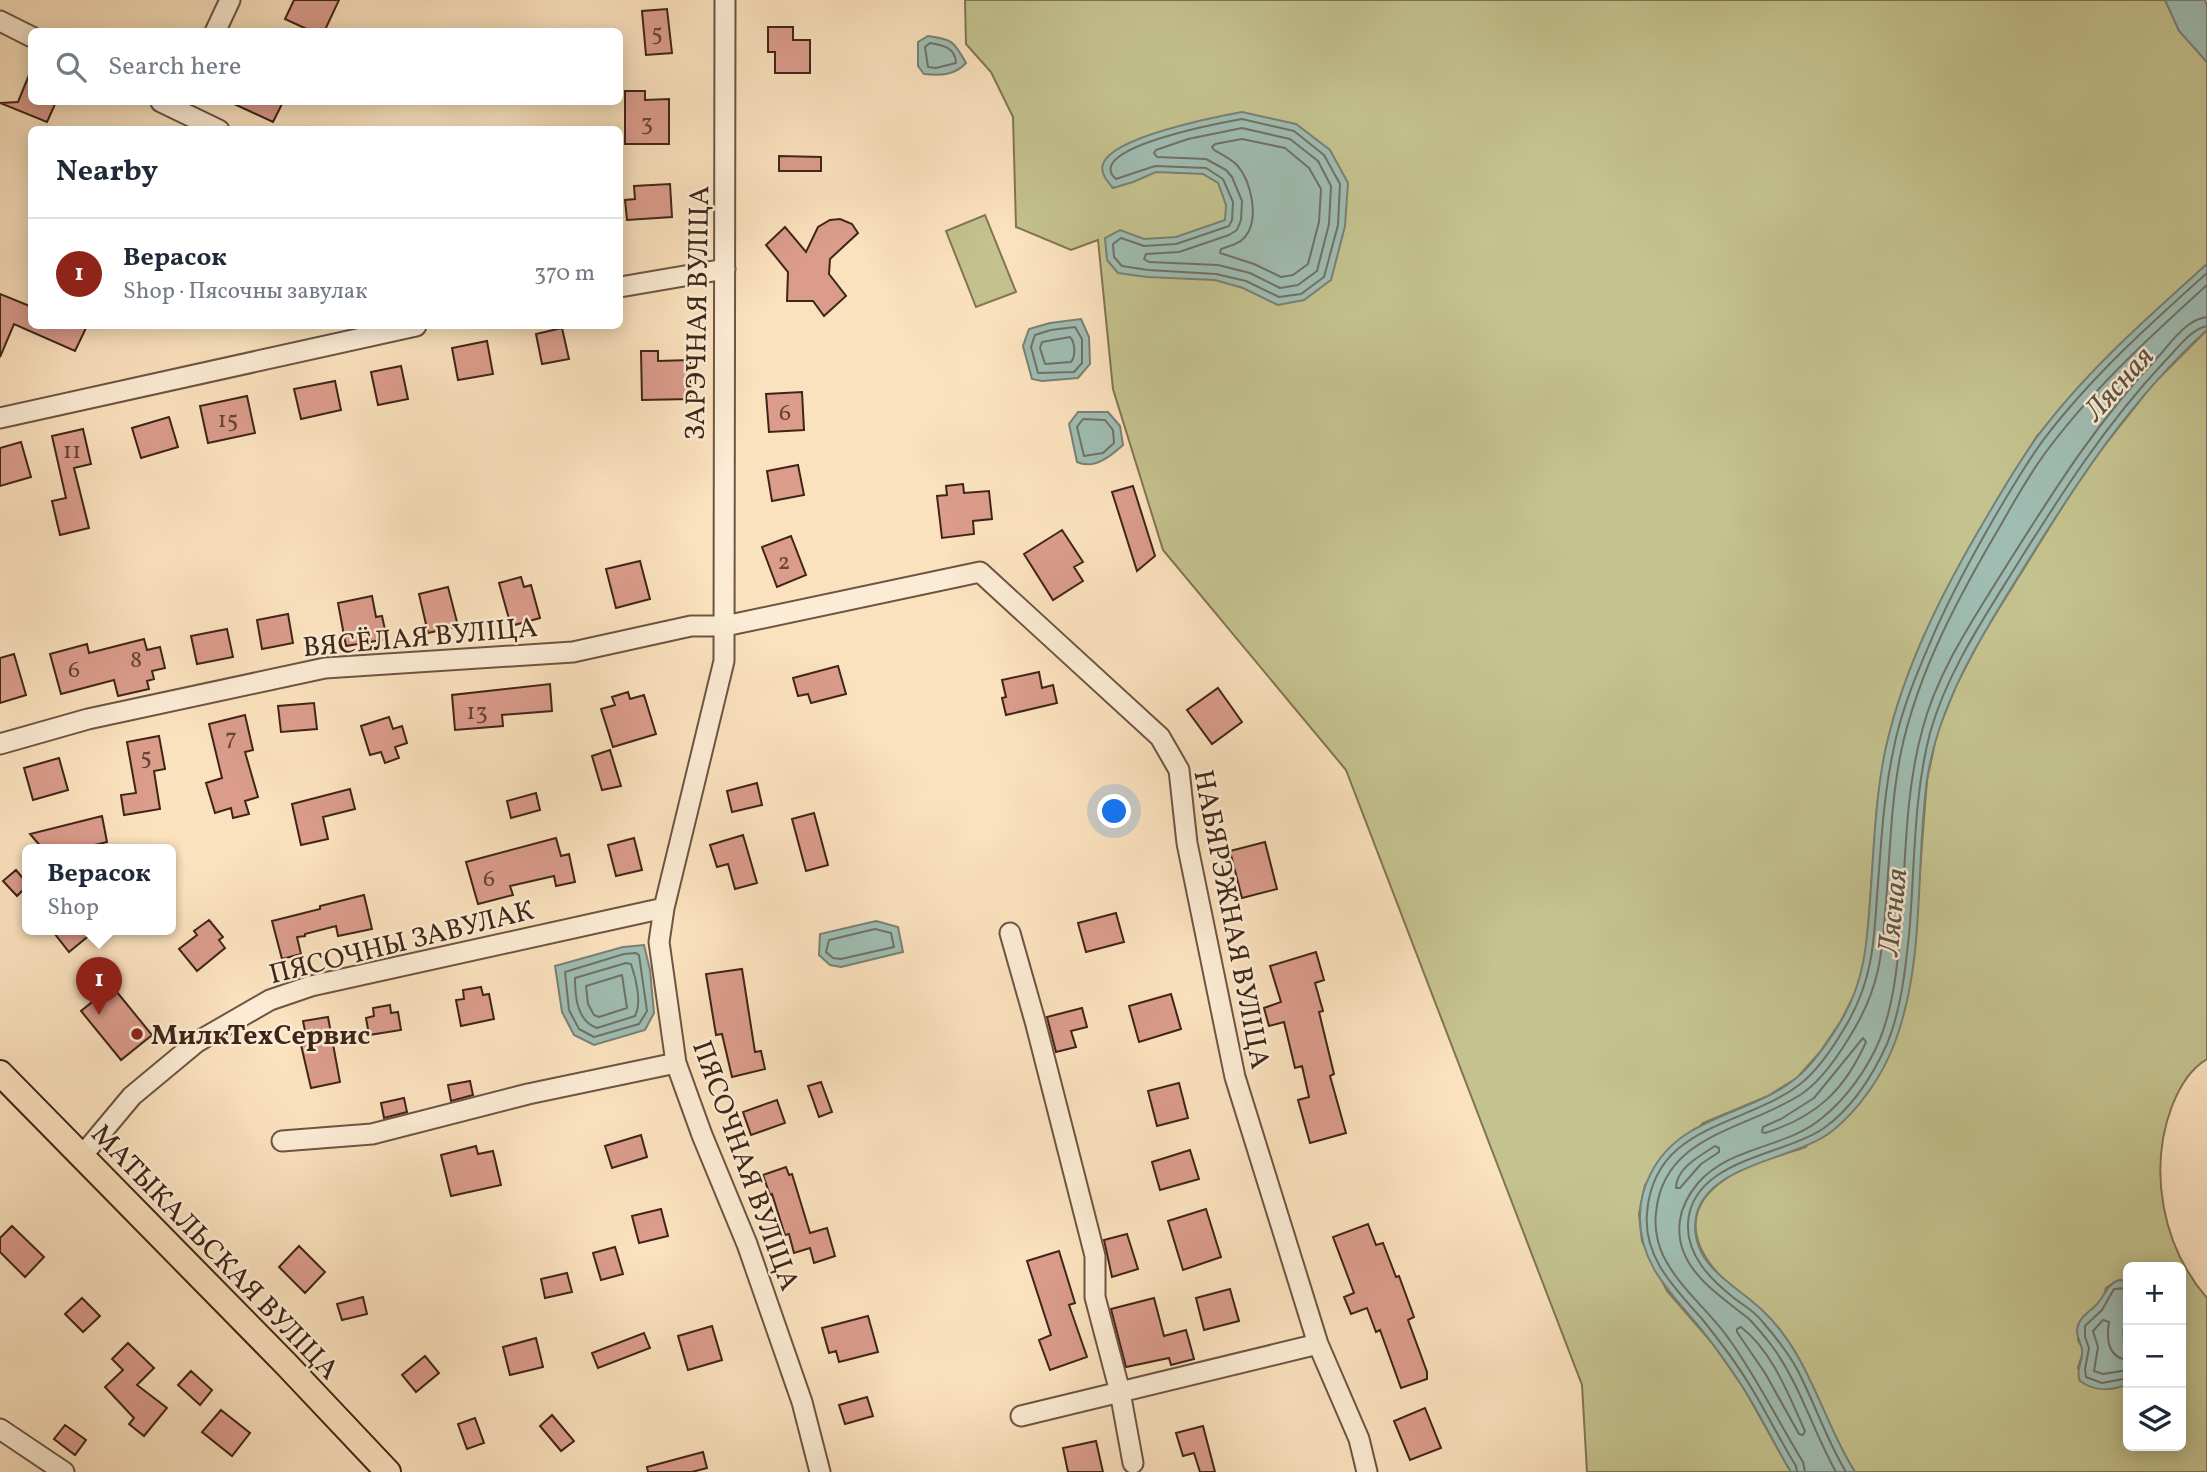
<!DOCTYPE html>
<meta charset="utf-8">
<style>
:root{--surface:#fff;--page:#f6f6f7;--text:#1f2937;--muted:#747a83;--line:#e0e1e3;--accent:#8f2418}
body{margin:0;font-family:Vollkorn,serif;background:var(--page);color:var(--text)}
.controls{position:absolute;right:21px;bottom:21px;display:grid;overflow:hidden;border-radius:10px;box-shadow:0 4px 18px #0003}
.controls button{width:63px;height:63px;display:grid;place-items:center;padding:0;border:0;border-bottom:2px solid var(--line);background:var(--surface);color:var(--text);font:35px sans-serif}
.you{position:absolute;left:1115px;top:812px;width:24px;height:24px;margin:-18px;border:5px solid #fff;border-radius:50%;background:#1a73e8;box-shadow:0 0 0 10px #1a73e833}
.badge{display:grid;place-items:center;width:46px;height:46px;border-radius:50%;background:var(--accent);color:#fff;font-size:23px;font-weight:700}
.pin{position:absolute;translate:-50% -58px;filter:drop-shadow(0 2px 4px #0008)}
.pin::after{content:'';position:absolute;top:37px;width:24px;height:21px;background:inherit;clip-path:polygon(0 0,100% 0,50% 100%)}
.popup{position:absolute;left:22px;top:844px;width:154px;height:91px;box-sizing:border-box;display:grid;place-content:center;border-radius:10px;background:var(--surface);filter:drop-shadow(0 2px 5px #0005);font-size:23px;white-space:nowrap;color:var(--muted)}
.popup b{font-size:26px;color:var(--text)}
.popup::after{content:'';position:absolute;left:50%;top:100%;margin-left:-14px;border:14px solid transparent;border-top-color:var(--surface)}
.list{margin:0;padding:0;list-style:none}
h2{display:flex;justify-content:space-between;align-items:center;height:91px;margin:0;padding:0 28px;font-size:30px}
h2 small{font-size:23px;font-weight:400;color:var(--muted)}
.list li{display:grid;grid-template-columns:46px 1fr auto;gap:21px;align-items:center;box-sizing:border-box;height:112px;padding:0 28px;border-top:2px solid var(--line)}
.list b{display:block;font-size:26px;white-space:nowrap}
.list p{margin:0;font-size:23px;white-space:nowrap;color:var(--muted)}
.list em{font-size:23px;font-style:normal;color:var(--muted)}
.icon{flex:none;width:38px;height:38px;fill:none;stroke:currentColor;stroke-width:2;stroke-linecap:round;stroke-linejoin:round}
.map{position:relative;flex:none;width:2207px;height:1472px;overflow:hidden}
.search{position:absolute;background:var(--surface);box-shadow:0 4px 18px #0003;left:28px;top:28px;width:595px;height:77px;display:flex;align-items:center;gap:18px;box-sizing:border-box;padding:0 24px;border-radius:10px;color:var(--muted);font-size:26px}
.panel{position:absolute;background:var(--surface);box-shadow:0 4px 18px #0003;left:28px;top:126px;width:595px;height:203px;border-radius:10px}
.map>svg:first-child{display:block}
</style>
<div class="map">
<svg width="2207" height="1472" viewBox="0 0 2207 1472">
<rect width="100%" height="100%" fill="#fbe2be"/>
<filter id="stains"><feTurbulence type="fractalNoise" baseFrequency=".00286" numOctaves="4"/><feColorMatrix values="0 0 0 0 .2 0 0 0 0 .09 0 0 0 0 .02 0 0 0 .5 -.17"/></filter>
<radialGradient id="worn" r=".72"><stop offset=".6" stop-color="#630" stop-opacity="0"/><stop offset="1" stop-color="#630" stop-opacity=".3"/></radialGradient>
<path fill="#c4c28e" stroke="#827453" stroke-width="2" fill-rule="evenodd" d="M965,0H2165L2180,31L2207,62V264L2109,355L2037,436L1971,544L1941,600L1900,698L1886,748L1877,806L1866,957L1856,991L1841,1021L1820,1052L1797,1078L1768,1096L1703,1123L1645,1185L1639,1214L1642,1241L1667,1291L1714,1345L1743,1387L1791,1472H1587L1582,1385L1346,770L1163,550L1113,389L1098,240L1071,250L1016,227L1013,117L991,72L966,44Z
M985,215L1016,292L976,307L946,231Z
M2207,330V1059C2190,1069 2179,1088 2172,1106C2148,1170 2162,1246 2207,1298V1472H1855L1738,1292C1692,1255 1673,1208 1735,1173C1757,1161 1782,1155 1806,1147L1913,961L1927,780L1937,733L1956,686L1980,639L2085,470L2154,383ZM2128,1267H2181V1446H2128V1382L2126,1385L2078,1368L2082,1355V1347L2078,1340L2083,1317L2096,1306L2104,1296L2106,1288L2119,1280L2128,1281Z"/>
<path fill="#9fbdb3" stroke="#798075" stroke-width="2" d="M2165,0H2205L2207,6V62L2179,31Z
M928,36C952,39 954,41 966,63C955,75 941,76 924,74L918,66V42Z
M1242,112L1296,124L1330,150L1348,183L1345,226L1331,280L1304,300L1278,305L1243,288L1215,280L1147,277L1118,273L1107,260L1105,238L1120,230L1144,239L1176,237L1225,220L1226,205L1218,183L1203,174L1156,172L1133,182L1113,188C1107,181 1100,173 1103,164C1112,137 1215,117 1242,112Z
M2207,264V330C2132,398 2081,476 2028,561C1986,629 1939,699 1927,780C1915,867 1926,959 1895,1042C1883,1075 1859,1110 1831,1132C1793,1161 1696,1165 1695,1226C1695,1268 1736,1285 1762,1310C1809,1353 1822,1420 1855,1472H1791C1773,1443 1759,1411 1740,1383C1726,1362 1712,1342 1696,1323C1669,1291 1639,1262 1640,1216C1640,1201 1644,1186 1651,1173C1680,1115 1749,1116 1795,1079C1813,1065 1829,1041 1841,1021C1864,983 1867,944 1870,901C1874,850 1875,797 1886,747C1904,666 1944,589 1986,518C2002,491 2018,463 2037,437C2085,372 2147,318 2207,264Z
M1081,319L1089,337L1090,364L1078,378L1042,381L1032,379L1023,346L1029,329L1050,323Z
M1078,412H1108L1120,426L1123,445C1111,456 1094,470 1077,462L1069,424Z
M876,921L898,927L903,952L841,967L830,965L819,955L820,934Z
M644,945L650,970L654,1013L645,1030L594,1045L574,1035L562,1012L555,966L623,947Z
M2119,1280L2128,1281V1319L2123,1330L2124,1341L2128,1351V1382L2126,1385C2110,1391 2095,1392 2080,1381C2075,1369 2084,1361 2082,1349C2080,1340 2074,1333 2079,1323C2082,1316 2089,1312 2094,1307C2105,1298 2105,1285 2119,1280Z"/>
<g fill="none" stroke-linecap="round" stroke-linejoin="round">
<path stroke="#6f7166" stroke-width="2" d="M930,43C944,45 955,48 956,63L936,68L928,67L925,47Z
M1242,119L1294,131L1324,155L1340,184L1338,225L1324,277L1301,294L1279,297L1246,281L1216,274L1148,270L1122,266L1114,257L1113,244L1121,238L1144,246L1176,244L1229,226L1232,220L1233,202L1223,179L1206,168L1155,166L1116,179C1081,148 1225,122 1242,119Z
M1242,128L1290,139L1318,161L1331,186L1329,224L1317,271L1298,285L1280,288L1250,273L1218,265L1149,262L1144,259L1146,254L1179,252L1229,235L1237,230L1241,220L1242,201L1232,177L1226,170L1206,159L1157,157L1154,153L1156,150L1188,139Z
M1242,139L1285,148L1309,168L1321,189L1319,222L1308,264L1293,275L1281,277L1254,264L1220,253L1221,249C1230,246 1239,244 1245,237C1260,219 1251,181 1237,165C1231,159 1221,154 1214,150L1212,147L1215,144Z
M1075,327L1082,339V363L1074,372L1038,373L1031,347L1035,335L1051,330Z
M1070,337C1075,342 1076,356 1071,362L1045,364L1040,348L1042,342Z
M1083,419L1105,420L1113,430L1114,443L1103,453L1084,456L1077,427Z
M875,929L891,933L894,947L841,959L833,958L826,952L829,940Z
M624,954L636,953L639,955L647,1011L639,1024L594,1037L579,1029L569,1010L565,972Z
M626,963L631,964C636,978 642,1003 635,1016L597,1028C577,1021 575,997 575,978Z
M622,975L627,1008L599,1017L594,1015L588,1004L586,986Z
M1863,1038L1866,1042C1844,1091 1816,1117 1765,1133L1762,1132L1763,1127L1781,1119L1814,1098Z
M1715,1146L1719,1148V1152L1701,1164L1680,1188H1676C1676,1168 1700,1156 1715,1146Z
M2128,1288L2114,1289L2102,1310L2085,1326V1337L2089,1348L2085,1369L2086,1377L2102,1383L2128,1378
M1741,1327C1773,1352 1789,1396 1805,1431L1803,1435L1799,1434L1765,1373L1737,1332V1329Z
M2128,1360C2108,1358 2106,1339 2109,1322L2103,1320L2093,1331L2098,1347L2094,1371L2103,1374L2128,1370
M1797,1472L1796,1466C1779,1439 1766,1411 1749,1384C1735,1361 1719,1340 1702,1319C1675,1288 1643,1258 1647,1213C1654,1124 1743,1127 1799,1085C1819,1070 1836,1043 1848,1022C1872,980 1874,943 1877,896C1881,848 1883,799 1893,752C1901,709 1919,668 1936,629C1954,589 1975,551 1997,513C2012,488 2027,462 2044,439C2091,377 2149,325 2207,273
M1805,1472L1803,1462C1778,1421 1757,1378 1729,1339C1710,1312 1682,1290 1666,1261C1658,1247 1654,1229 1656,1213C1663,1133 1749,1130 1803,1093C1823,1079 1844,1047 1856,1026C1881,982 1882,950 1886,902C1890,852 1891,801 1901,752C1918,671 1960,594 2002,523C2017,496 2033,468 2052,444C2097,385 2152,335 2207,285
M1836,1472C1813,1431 1800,1384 1772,1346C1765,1337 1757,1327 1749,1319C1718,1294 1673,1267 1680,1220C1682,1205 1689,1194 1698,1183C1732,1145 1785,1149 1822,1118C1847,1098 1868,1068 1880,1039C1893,1006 1897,970 1900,935C1906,867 1904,797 1922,731C1937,672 1974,618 2005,568C2053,492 2097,421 2159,356C2171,342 2187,319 2207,317
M1846,1472C1827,1441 1815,1404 1798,1371C1788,1352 1775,1336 1761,1320C1754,1311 1743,1305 1734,1298C1711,1280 1686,1255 1688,1223C1692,1159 1784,1156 1824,1128C1852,1108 1873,1075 1887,1044C1901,1010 1905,972 1909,935C1915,868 1913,798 1930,733C1946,675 1982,621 2013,571C2060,496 2104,426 2165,361C2177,349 2191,329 2207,326"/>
</g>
<path fill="#db9c8c" stroke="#3f2518" stroke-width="2" d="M294,0H339L324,32H313L285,19Z
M667,9L672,53L646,55L642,11Z
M768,27H793V40H810V73H775V52H768Z
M31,70L32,102H56L47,122L0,103L18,102Z
M625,91H645V100L669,99V144H625Z
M230,102H283L273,122Z
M779,156L821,157V171H779Z
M670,184L672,217L627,220L625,200L635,199L634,186Z
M840,219L852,224L858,233L830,259L829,274L846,296L824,316L813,301H787L788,272L766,245L785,227L806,252L818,227L830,220Z
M0,294L32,307V326H87L75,351L14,324L0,357Z
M562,328L569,359L542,364L536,334Z
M487,341L493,374L458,380L452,348Z
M641,351H658V361L690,360V399L642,400Z
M401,366L408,399L378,405L371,372Z
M335,381L341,410L301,419L294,389Z
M802,392L804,430L769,432L766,394Z
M247,396L255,433L208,443L200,406Z
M169,417L178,447L141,458L132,428Z
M83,429L91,464L74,468L89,528L60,535L52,501L66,498L52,436Z
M21,442L31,477L0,486V448Z
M798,465L804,495L772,501L767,471Z
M963,484L964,493L989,491L992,519L973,521L974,534L942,538L937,496L947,495L946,486Z
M1133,486L1155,556L1137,571L1112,492Z
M1062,530L1083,562L1074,567L1083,581L1053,600L1024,554Z
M791,536L806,575L777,587L762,547Z
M640,561L650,599L616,608L606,569Z
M521,577L524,587L531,585L540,618L511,626L499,583Z
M448,587L458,626L428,633L419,594Z
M372,596L376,617L382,616L387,639L346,646L338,603Z
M288,614L293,643L262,649L257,620Z
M227,629L233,657L197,664L191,636Z
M144,639L147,650L160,647L165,668L152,671L154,679L147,681L149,689L118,696L114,680L61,694L50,654L87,644L89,653Z
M14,654L26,695L0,703V658Z
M838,666L846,694L811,703L808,694L798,696L793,678Z
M1039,672L1042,688L1053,685L1057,703L1006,715L1002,698L1006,697L1002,680Z
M550,684L552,711L502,715L503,726L455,730L452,695Z
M1218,688L1242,722L1212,744L1187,710Z
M628,692L630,699L644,695L656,734L613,747L601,709L615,705L612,697Z
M314,703L317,729L281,732L278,706Z
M245,715L253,750L245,752L258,797L245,801L249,814L233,818L231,808L215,813L206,783L222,778L209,724Z
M389,717L393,729L402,726L407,743L395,747L399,758L385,763L381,752L370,755L361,726Z
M159,736L165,769L154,771L160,809L124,815L121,795L136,793L127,742Z
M610,750L621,786L602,790L592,756Z
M59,758L68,790L33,800L24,768Z
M757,783L762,805L732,812L727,791Z
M350,789L355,809L323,817L328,839L301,845L292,804Z
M536,793L540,810L511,818L507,801Z
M814,813L828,865L806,871L792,819Z
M102,816L107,842L78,849H43L30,834Z
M743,835L757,883L735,889L728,864L717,867L710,845Z
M556,838L561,856L569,854L575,882L556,886L554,876L510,886L513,895L478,904L466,862Z
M634,838L642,870L616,876L608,845Z
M1265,842L1277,889L1242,898L1230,851Z
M16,870L27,883V886L17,896L3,881Z
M364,895L372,929L338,936L336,926L305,934V936L297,937L301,954L282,959L272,921L320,909V906Z
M1116,913L1124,942L1086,952L1078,923Z
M209,920L223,937L219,940L225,948L197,971L179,949L197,935L194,931Z
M51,929H97L69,952Z
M1316,952L1324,980L1315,983L1323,1011L1319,1012L1334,1074L1330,1076L1346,1133L1310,1143L1298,1100L1309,1097L1302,1066L1295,1068L1284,1022L1269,1026L1264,1008L1281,1002L1270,966Z
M742,969L755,1052L761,1051L765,1069L732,1077L722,1034L716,1035L706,974Z
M112,986L152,1035L121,1060L81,1011Z
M481,987L483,995L489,994L494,1019L461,1026L456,1000L464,999L463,990Z
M1171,994L1181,1029L1139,1042L1129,1006Z
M390,1005L391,1013L398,1012L401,1030L369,1035L366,1018L374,1016L373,1008Z
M1082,1008L1087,1027L1071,1031L1076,1047L1056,1052L1047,1017Z
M328,1017L340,1082L311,1088L298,1032L305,1031L303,1021Z
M470,1081L473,1095L451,1101L448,1085Z
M821,1082L832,1112L819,1117L808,1086Z
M1179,1083L1188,1118L1157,1126L1148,1091Z
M404,1098L407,1112L384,1118L381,1103Z
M777,1100L785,1123L751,1135L743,1112Z
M641,1135L647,1157L612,1168L605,1146Z
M476,1146L478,1154L493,1151L501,1185L451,1196L441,1155Z
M1190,1150L1199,1179L1160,1190L1152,1162Z
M786,1167L789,1175L792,1174L810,1233L827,1228L835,1256L814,1263L810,1248L794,1253L789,1234L785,1235L772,1194L770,1195L763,1175Z
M661,1209L668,1236L639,1243L632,1216Z
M1206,1209L1221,1257L1183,1270L1168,1221Z
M1368,1224L1376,1245L1383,1243L1396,1277L1399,1276L1414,1317L1408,1320L1427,1372V1379L1401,1388L1380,1330L1376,1332L1367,1308L1351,1314L1344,1297L1354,1293L1333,1237Z
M12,1226L44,1257L25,1277L0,1252V1238Z
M1127,1234L1138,1269L1112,1277L1104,1240Z
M299,1246L325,1272L305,1293L279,1267Z
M615,1247L623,1274L601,1280L593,1253Z
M1059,1251L1075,1303L1069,1305L1087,1357L1050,1370L1039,1340L1051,1335L1027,1261Z
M567,1273L572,1292L545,1298L541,1279Z
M1230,1289L1239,1321L1204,1330L1196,1298Z
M363,1297L367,1314L342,1320L337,1304Z
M82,1298L100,1316L83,1332L65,1314Z
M1154,1298L1164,1336L1186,1330L1194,1359L1171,1365L1169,1358L1126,1367L1111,1309Z
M868,1316L878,1352L839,1362L836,1351L829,1353L822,1328Z
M712,1326L722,1360L688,1370L678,1336Z
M644,1333L650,1348L598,1368L592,1353Z
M536,1338L543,1367L510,1375L503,1347Z
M128,1343L154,1368L137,1385L167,1408L144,1436L129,1424L134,1418L105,1387L123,1370L112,1359Z
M425,1356L439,1373L416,1392L402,1375Z
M191,1371L212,1390L200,1405L178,1385Z
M867,1397L873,1416L845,1424L839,1405Z
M1425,1408L1441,1448L1410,1460L1394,1421Z
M221,1410L250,1433L232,1456L202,1432Z
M552,1415L574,1441L561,1451L540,1426Z
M475,1418L484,1443L467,1449L458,1424Z
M65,1425L86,1440L75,1455L54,1439Z
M1203,1426L1215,1472H1200L1194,1453L1183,1456L1176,1433Z
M1096,1441L1103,1472H1068L1063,1448Z
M703,1452L707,1468L692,1472H648L647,1467Z"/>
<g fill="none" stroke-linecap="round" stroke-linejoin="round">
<g stroke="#6e5442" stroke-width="23">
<path id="minor" d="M725,0L724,661L664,908L659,942L676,1063L702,1135L747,1244L802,1402L820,1472
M0,21L32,37
M215,32L230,0
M161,102L219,130
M620,287L725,269
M0,418L416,326
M0,744L88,719L325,668L573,652L691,626H725L980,572L1160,737L1179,770L1187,843L1235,1077L1318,1344L1359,1439L1367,1472
M1010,933L1035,1021L1095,1256V1297L1120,1392L1133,1463
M282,1141L372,1134L528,1094L676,1063
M81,1157L132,1096L197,1042L270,1000L311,986L664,908
M1021,1416L1318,1344
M0,1429L64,1472"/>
</g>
<g stroke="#3f2518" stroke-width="28">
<path id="major" d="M0,1073L286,1364L388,1472"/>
</g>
<use href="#minor" stroke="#fcecd5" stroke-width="19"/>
<use href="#major" stroke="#fbe2be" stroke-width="24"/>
</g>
<circle fill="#8f2418" stroke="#fcecd5" stroke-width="2.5" cx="137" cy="1034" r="7"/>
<g text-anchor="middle" stroke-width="5" stroke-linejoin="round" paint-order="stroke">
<g font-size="24" fill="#664335">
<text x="657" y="40">5</text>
<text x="647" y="130">3</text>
<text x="785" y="420">6</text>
<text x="228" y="427">15</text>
<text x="72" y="458">11</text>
<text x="784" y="569">2</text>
<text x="136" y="667">8</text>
<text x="74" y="677">6</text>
<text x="477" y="719">13</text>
<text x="231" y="745">7</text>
<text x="146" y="764">5</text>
<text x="489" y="886">6</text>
</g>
<g font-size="28" fill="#3f2518" stroke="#fcecd5">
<text transform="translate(696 313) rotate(-89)" y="10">ЗАРЭЧНАЯ ВУЛІЦА</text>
<text transform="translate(420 636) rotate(-5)" y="10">ВЯСЁЛАЯ ВУЛІЦА</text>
<text transform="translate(1233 919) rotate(79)" y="10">НАБЯРЭЖНАЯ ВУЛІЦА</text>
<text transform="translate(401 941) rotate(-14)" y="10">ПЯСОЧНЫ ЗАВУЛАК</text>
<text transform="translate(747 1165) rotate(70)" y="10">ПЯСОЧНАЯ ВУЛІЦА</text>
<text transform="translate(216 1251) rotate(46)" y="10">МАТЫКАЛЬСКАЯ ВУЛІЦА</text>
</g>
<g font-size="28" font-weight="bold" fill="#3f2518" stroke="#fcecd5" text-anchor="start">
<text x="151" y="1044">МилкТехСервис</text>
</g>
<g font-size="30" font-style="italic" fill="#5c5346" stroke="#fcecd5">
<text transform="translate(2118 383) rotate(-48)" y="10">Лясная</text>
<text transform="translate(1892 912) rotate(-84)" y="10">Лясная</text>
</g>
</g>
<rect width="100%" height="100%" filter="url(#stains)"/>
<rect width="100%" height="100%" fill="url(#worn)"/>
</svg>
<div class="controls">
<button>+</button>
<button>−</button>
<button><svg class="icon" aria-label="layers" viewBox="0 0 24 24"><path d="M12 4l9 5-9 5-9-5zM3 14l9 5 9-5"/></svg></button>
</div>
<div class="you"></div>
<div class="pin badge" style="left:99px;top:1015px">1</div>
<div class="popup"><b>Верасок</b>Shop</div>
<div class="search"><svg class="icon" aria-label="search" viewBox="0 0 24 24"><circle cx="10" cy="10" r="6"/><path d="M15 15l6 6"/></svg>Search here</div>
<section class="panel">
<h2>Nearby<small></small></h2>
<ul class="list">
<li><span class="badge">1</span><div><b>Верасок</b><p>Shop · Пясочны завулак</p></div><em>370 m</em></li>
</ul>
</section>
</div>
